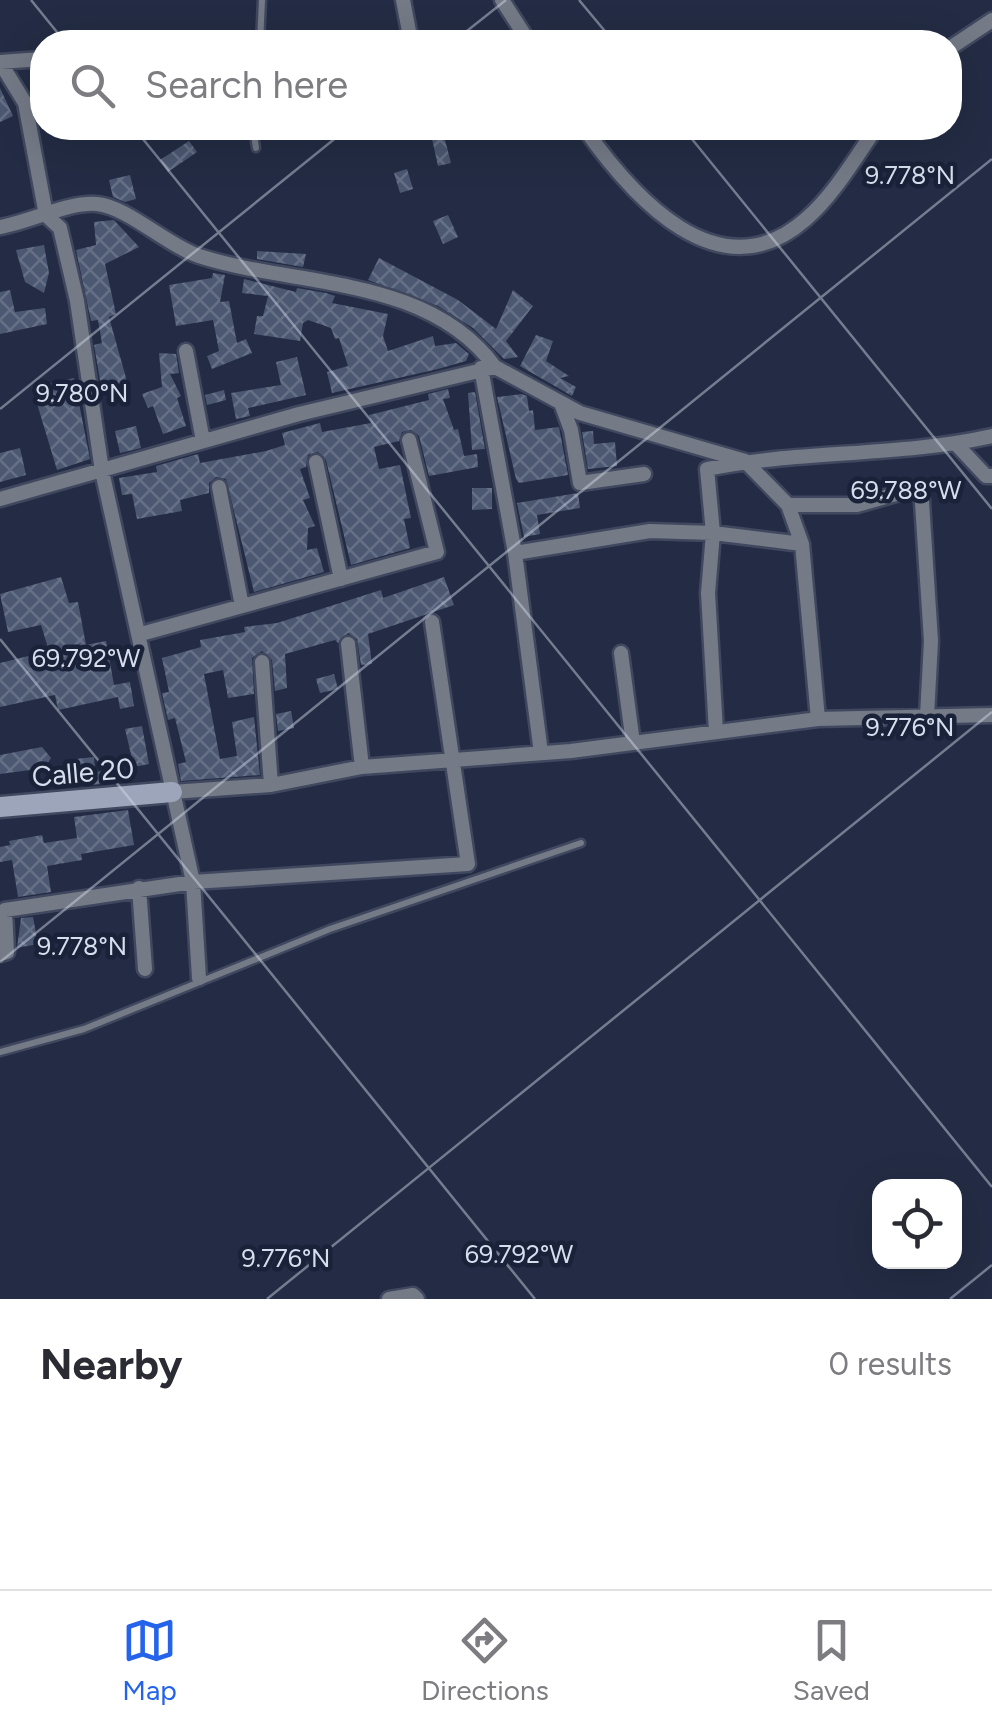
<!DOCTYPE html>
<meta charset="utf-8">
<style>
:root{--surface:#fff;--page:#f7f7f7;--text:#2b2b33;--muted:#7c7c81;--line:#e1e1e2;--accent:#2563eb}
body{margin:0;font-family:Figtree,sans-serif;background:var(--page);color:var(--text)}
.controls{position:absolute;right:30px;bottom:30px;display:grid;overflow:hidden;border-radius:20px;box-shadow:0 10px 40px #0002}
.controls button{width:90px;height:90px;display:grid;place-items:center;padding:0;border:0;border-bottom:2px solid var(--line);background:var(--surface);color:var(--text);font:50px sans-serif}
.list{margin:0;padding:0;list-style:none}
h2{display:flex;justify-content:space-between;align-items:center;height:130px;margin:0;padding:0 40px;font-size:42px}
h2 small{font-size:32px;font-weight:400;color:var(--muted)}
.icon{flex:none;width:55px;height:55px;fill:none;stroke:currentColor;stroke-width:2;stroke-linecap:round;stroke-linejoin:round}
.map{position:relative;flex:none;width:992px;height:1299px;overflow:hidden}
.search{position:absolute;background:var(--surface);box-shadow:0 10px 40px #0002;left:30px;right:30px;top:30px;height:110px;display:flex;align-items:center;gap:25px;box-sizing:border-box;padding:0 35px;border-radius:40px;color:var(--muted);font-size:38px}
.sheet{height:290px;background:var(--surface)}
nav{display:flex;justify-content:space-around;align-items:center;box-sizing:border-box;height:140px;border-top:2px solid var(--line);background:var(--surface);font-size:28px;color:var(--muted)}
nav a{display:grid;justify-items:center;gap:5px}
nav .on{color:var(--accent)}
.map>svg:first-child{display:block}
</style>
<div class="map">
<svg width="992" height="1299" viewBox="0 0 992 1299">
<defs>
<pattern id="building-cross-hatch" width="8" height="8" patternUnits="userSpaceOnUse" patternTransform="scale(2.5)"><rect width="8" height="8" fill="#4c5771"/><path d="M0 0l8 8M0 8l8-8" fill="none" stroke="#656f86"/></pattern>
</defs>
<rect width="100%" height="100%" fill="#232c44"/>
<path fill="url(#building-cross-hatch)" d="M0,88L13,116L0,122Z
M444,136L451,163L438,166L432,139Z
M189,141L197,152L168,172L160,160Z
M407,169L413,189L400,193L394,173Z
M130,175L136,199L125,202L113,197L109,180Z
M448,215L458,237L443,244L433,221Z
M114,220L139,247L105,264L116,314L109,317L128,385L102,392L94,345L102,343L98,320L91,321L76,250L96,245L94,222Z
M44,245L49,273L44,293L25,282L16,250Z
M257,251L306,254L303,267L257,259Z
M379,258L458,300L496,329L513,290L533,306L506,341L518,357L504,359L473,328L438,306L368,280Z
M213,273L225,275L220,302L229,301L237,343L246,339L252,353L212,369L207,356L219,351L213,320L176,326L169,285L212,278Z
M244,279L296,292L297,288L326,293L335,296L332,303L388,314L383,336L388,351L433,336L435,346L456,343L469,354L466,361L438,369L332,393L327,372L348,366L339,338L335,339L331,328L308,320L303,323L300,341L254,334L257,316H263L268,296L242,293Z
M10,290L15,312L45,308L47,324L0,334V292Z
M536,335L553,341L546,361L569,376L560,378L576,387L572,396L520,366Z
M159,353L176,354L179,373L170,374L181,396L177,398L186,426L163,434L153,406L148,408L142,394L162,387Z
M297,357L306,395L248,408L250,416L236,419L231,393L281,385L276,362Z
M74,378L90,459L57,470L32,387Z
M448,389L450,398L443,399L454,430L458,429L464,456L477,454L478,467L429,476L419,436L411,430L402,432L399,441L374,447L379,469L400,465L411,518L404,519L410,548L351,565L326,460L318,452L308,455L306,467L300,469L310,498L303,500L315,526L308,528L307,550L317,548L324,572L254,592L226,479L216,477L209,483V493L180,500L182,511L137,519L132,494L122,495L119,478L157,472L156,466L198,454L200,463L266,451L285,445L282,433L320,423L322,432L371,423L369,415L429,400L428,394Z
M224,390L226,400L207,405L205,395Z
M475,392L485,449L472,450L468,393Z
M522,394L527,396L529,411L533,410L535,430L559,427L568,475L519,483L516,479L497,397Z
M136,426L141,448L120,453L115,431Z
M593,431L594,444L615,442L617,466L588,469L582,432Z
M20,448L26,475L0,482V453Z
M472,488H492V509L472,510Z
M578,493L580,508L537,515L540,534L524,537L517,503Z
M61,577L69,603L78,602L86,645L106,641L114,685L130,682L134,706L120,709L118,697L58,710L55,695L0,707V663L49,651L41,625L8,632L0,594Z
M444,577L454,605L368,634L372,664L361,665L357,639L348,633L338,643L335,640L285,654L287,688L275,691L272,660L262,651L252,658L254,694L228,698L223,670L204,674L220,759L237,756L232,722L254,717L260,775L181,781L178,764L186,762L175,718L168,720L162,693L169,692L162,658L201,647L200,640L245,632L244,627L277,623L381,590L383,598Z
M334,674L338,689L320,693L316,679Z
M291,711L294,728L278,731L276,714Z
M142,726L149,764L134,767L125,729Z
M42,747L51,758L45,768L0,774V755Z
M94,757L95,772L112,770L114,783L89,785L88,773L77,775L76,759Z
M128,810L134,845L81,854L82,860L47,866L51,892L18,897L12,860L0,862V847L10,845L9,841L42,835L44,843L77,838L74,817Z
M33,917L38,944L17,948L21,918Z"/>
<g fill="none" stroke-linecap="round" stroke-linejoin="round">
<g stroke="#40485f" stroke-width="11">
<path id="service" d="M260,42L262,0
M253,128L256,148
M0,1052L84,1029L330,929L581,843"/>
</g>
<g stroke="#40485f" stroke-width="19">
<path id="minor" d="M403,0L411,42
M502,0L529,42
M950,48L992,20
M0,62L25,103L46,215L60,228L77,301L102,471L193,882L199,978
M0,62L42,59
M584,128C632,196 719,296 806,219C833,196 856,157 876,128
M0,227C31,222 66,202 97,204C128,207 166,245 199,256C295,287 428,275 495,367
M186,351L203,441
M481,368L515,553L541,753
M561,403L571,430L580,483L644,474
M956,444L986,476H992
M316,462L341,579
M219,487L242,606
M0,499L299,414L495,367L580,413L745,461L788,505H857L921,487L931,641L927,716
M788,505L802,544L818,719
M515,553L650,531L713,533L802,544
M141,634L437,552L409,440
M348,644L362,767
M621,653L633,743
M262,662L271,785
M716,732L708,593L713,533L707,469C801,450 898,457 992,436
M172,792L271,785L362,767L571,751L818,719L992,715
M139,888L145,969
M0,954L7,952L5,910L193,882L468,864L432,622
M389,1299L413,1295L417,1299"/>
</g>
<g stroke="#40485f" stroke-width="25">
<path id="secondary" d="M0,807L172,792"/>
</g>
<use href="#service" stroke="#747a86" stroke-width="6"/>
<use href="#minor" stroke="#747a86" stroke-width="14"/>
<use href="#secondary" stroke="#9ca5b9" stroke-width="20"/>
</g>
<path fill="none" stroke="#d6dded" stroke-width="2.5" stroke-opacity="0.45" d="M31,0L65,42M579,0L614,42M453,42L506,0M134,128L992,1187M683,128L992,509M0,409L348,128M0,639L535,1299M0,962L992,159M267,1299L992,712M950,1299L992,1265"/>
<g text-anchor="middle" stroke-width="9" stroke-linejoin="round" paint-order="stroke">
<g font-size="28" fill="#d6dded" stroke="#1a2239">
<text transform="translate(83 772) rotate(-5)" y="10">Calle 20</text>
</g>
</g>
<g font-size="25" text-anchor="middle" fill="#d6dded" stroke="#1a2239" stroke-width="9" stroke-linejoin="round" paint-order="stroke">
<text x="910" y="184">9.778°N</text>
<text x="82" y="402">9.780°N</text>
<text x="906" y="499">69.788°W</text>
<text x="86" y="667">69.792°W</text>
<text x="910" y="736">9.776°N</text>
<text x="82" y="955">9.778°N</text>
<text x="519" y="1263">69.792°W</text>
<text x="286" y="1267">9.776°N</text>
</g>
</svg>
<div class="controls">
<button><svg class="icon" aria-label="locate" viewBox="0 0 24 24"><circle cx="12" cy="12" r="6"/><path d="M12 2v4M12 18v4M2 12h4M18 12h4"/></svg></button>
</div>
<div class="search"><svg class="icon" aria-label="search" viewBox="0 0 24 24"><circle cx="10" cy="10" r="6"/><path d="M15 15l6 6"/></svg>Search here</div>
</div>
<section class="sheet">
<h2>Nearby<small>0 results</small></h2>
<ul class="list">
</ul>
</section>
<nav>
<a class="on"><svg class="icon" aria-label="map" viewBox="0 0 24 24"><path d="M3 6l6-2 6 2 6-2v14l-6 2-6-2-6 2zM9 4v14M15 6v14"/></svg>Map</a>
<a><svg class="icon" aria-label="directions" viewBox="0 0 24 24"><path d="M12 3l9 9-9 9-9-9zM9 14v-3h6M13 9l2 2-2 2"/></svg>Directions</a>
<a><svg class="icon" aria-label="saved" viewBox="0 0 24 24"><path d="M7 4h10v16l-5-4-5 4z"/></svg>Saved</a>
</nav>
